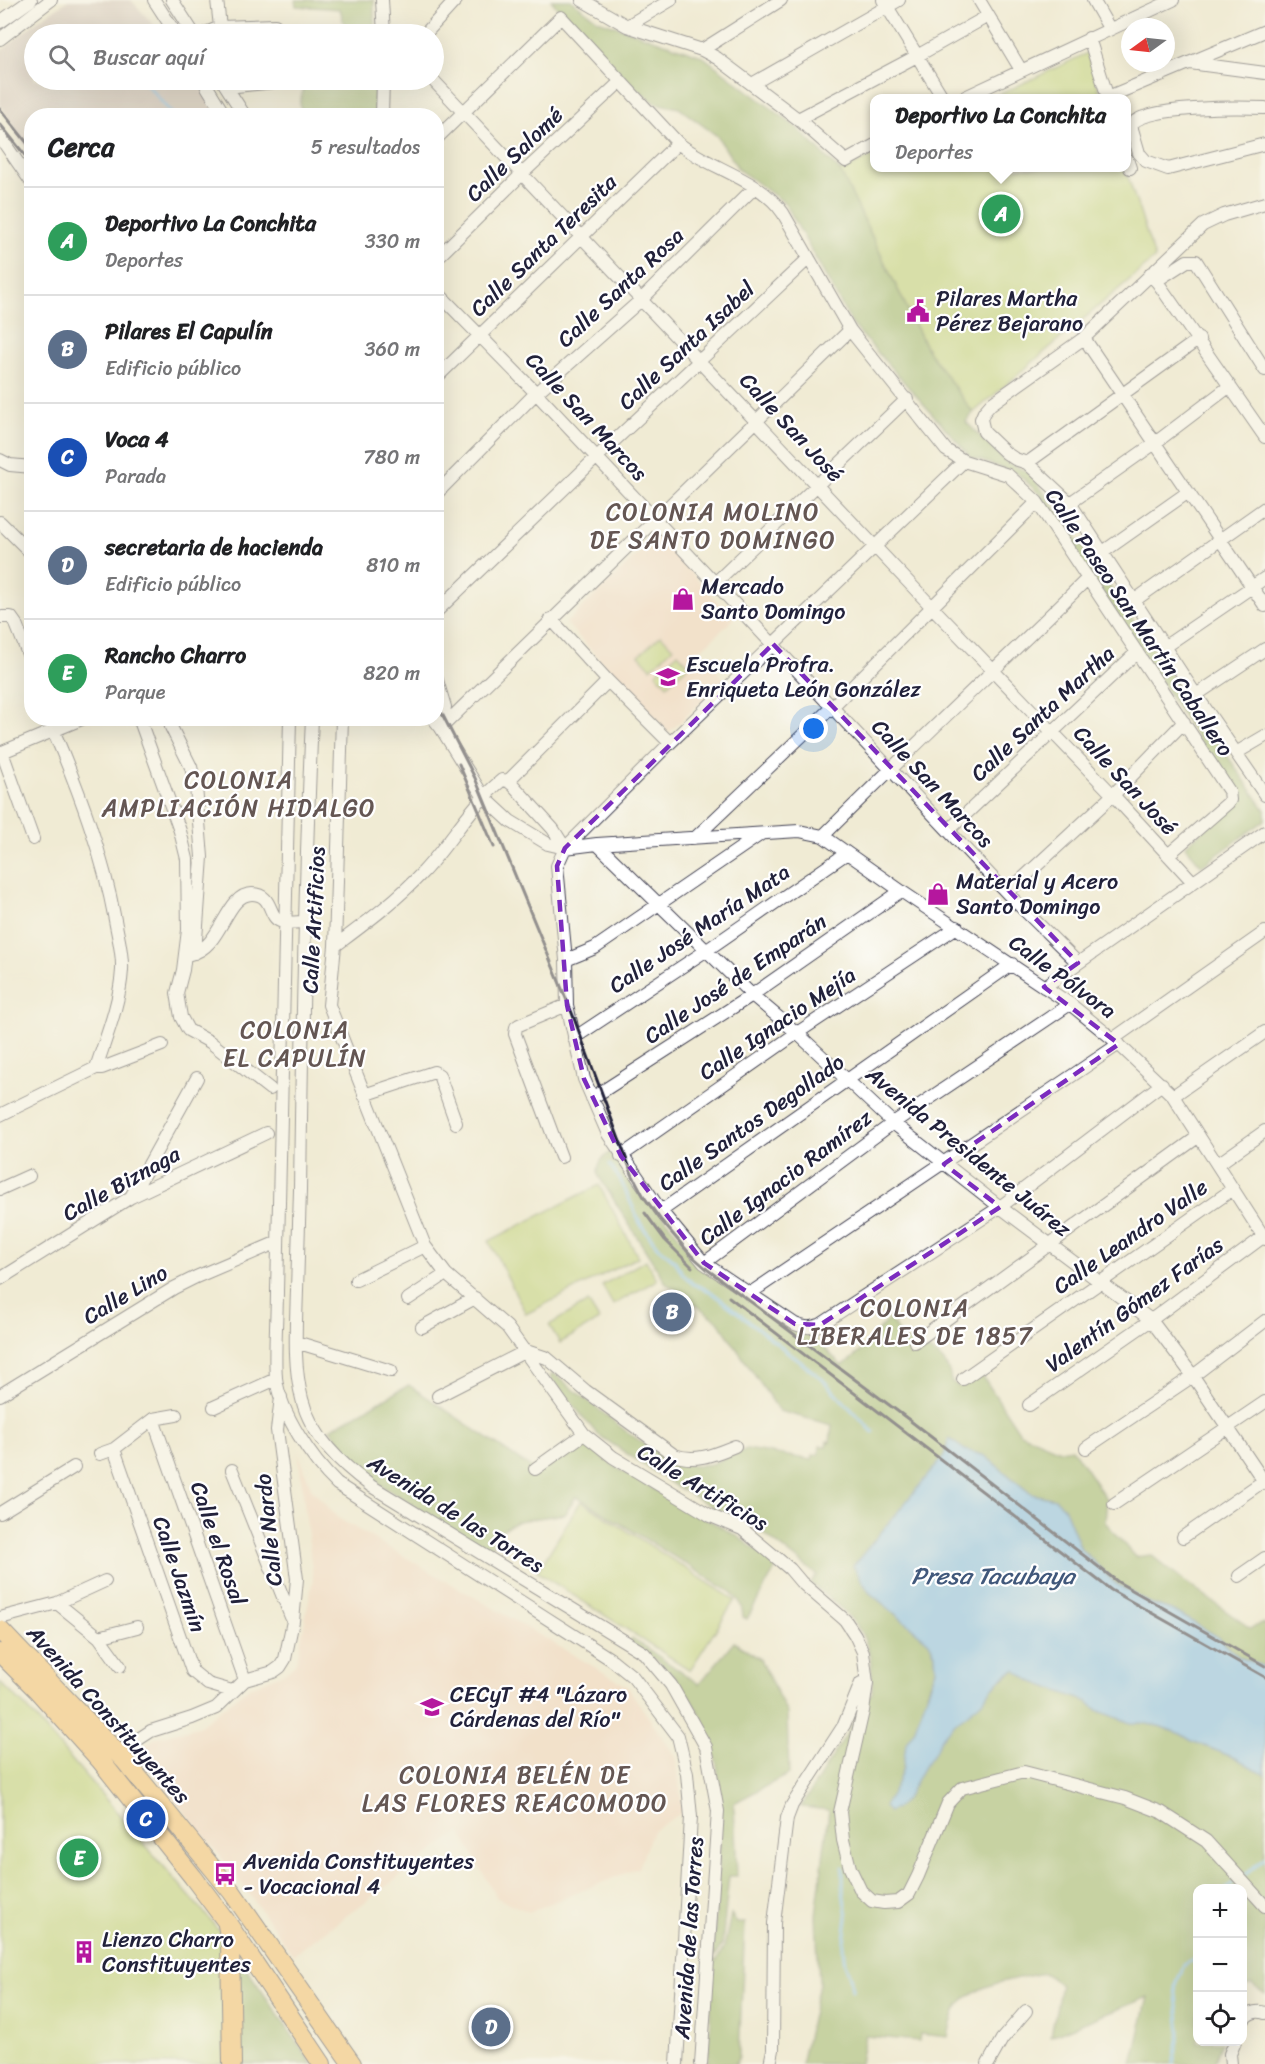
<!DOCTYPE html>
<html lang="es">
<meta charset="utf-8">
<style>
:root{--surface:#fff;--page:#f2f2f2;--text:#202124;--muted:#757577;--line:#e0e0e0;--accent:#111827}
body{margin:0;font-family:Sriracha,sans-serif;background:var(--page);color:var(--text)}
.controls{position:absolute;right:18px;bottom:18px;display:grid;overflow:hidden;border-radius:12px;box-shadow:0 6px 24px #0002}
.controls button{width:54px;height:54px;display:grid;place-items:center;padding:0;border:0;border-bottom:2px solid var(--line);background:var(--surface);color:var(--text);font:30px sans-serif}
.compass{position:absolute;left:1121px;top:18px;width:54px;height:54px;border-radius:50%;background:var(--surface);box-shadow:0 6px 24px #0002;rotate:255deg}
.you{position:absolute;left:814px;top:729px;width:21px;height:21px;margin:-15px;border:4px solid #fff;border-radius:50%;background:#1a73e8;box-shadow:0 0 0 9px #1a73e833}
.badge{display:grid;place-items:center;width:39px;height:39px;border-radius:50%;background:var(--accent);color:#fff;font-size:20px;font-weight:700}
.pin{position:absolute;translate:-50% -50%;border:3px solid #fff;box-shadow:0 2px 6px #0006}
.popup{position:absolute;left:870px;top:94px;width:261px;height:78px;box-sizing:border-box;display:grid;place-content:center;border-radius:12px;background:var(--surface);filter:drop-shadow(0 2px 4px #0005);font-size:20px;white-space:nowrap;color:var(--muted)}
.popup b{font-size:22px;color:var(--text)}
.popup::after{content:'';position:absolute;left:50%;top:100%;margin-left:-12px;border:12px solid transparent;border-top-color:var(--surface)}
.list{margin:0;padding:0;list-style:none}
h2{display:flex;justify-content:space-between;align-items:center;height:78px;margin:0;padding:0 24px;font-size:26px}
h2 small{font-size:20px;font-weight:400;color:var(--muted)}
.list li{display:grid;grid-template-columns:39px 1fr auto;gap:18px;align-items:center;box-sizing:border-box;height:108px;padding:0 24px;border-top:2px solid var(--line)}
.list b{display:block;font-size:22px;white-space:nowrap}
.list p{margin:0;font-size:20px;white-space:nowrap;color:var(--muted)}
.list em{font-size:20px;font-style:normal;color:var(--muted)}
.icon{flex:none;width:33px;height:33px;fill:none;stroke:currentColor;stroke-width:2;stroke-linecap:round;stroke-linejoin:round}
.map{position:relative;flex:none;width:1265px;height:2064px;overflow:hidden}
.search{position:absolute;background:var(--surface);box-shadow:0 6px 24px #0002;left:24px;top:24px;width:420px;height:66px;display:flex;align-items:center;gap:15px;box-sizing:border-box;padding:0 21px;border-radius:33px;color:var(--muted);font-size:22px}
.panel{position:absolute;background:var(--surface);box-shadow:0 6px 24px #0002;left:24px;top:108px;width:420px;height:618px;border-radius:24px}
.map>svg:first-child{display:block}
</style>
<div class="map">
<svg width="1265" height="2064" viewBox="0 0 1265 2064">
<rect width="100%" height="100%" fill="#fff"/>
<filter id="ink" filterUnits="userSpaceOnUse"><feTurbulence type="fractalNoise" baseFrequency=".0167" numOctaves="2"/><feDisplacementMap in="SourceGraphic" scale="12" xChannelSelector="R" yChannelSelector="G"/><feConvolveMatrix kernelMatrix="1 2 1 2 8 2 1 2 1" color-interpolation-filters="sRGB"/></filter>
<filter id="wash" filterUnits="userSpaceOnUse"><feTurbulence type="fractalNoise" baseFrequency=".008" numOctaves="4" result="noise"/><feDisplacementMap in="SourceGraphic" scale="24" xChannelSelector="R" yChannelSelector="G"/><feGaussianBlur stdDeviation="1.35" result="paint"/><feColorMatrix in="noise" values="0 0 0 0 0 0 0 0 0 0 0 0 0 0 0 0 0 1.4 0 .05"/><feComposite in="paint" operator="in"/></filter>
<g filter="url(#wash)">
<rect width="100%" height="100%" fill="#f0ebd4"/>
<path fill="#f3d4bf" d="M657,536L734,619L699,651L725,680L668,733L566,623Z
M298,1451L311,1488L338,1518L627,1686L676,1757L683,1812L653,1831L638,1868L529,1912L497,1898L460,1832L293,1955L232,1870L135,1753L155,1738L198,1727L248,1688L286,1672L295,1664L299,1651L313,1578Z"/>
<path fill="#cfc0bb" d="M68,0H131L162,34H34V80H195L218,115L32,116L31,157L0,105V52L35,23Z"/>
<path fill="#bbd175" stroke="#6e7a58" stroke-width="1.5" d="M1087,53L1102,98H992Z
M875,155V168H1125L1155,258L973,413L927,349L840,171Z
M661,635L673,648L651,668L639,655Z
M678,653L689,665L667,685L656,673Z
M599,1185L638,1257L526,1314L489,1241Z
M646,1260L657,1280L613,1305L602,1285Z
M588,1302L599,1320L560,1343L549,1325Z
M581,1501L735,1600L690,1670L537,1572Z
M0,1682L27,1708L224,1936V2064H0Z"/>
<path fill="#94b366" stroke="#5b6a50" stroke-width="1.5" d="M295,0H374V34H347L340,9L296,6Z
M551,0H571L598,20L702,56L796,127L840,171L927,349L973,413L966,422L1007,463L1030,472L1265,810V820L1202,866L1185,846L1237,800L1106,597L1034,495L1046,500L1018,474L971,457L852,324L785,203L739,170L717,136L679,108L655,103L627,81L566,19Z
M338,80H375V115H301L300,102L305,83L337,82Z
M613,1150L701,1265L812,1335L842,1366C854,1358 864,1348 874,1337C879,1330 882,1324 889,1319L906,1341L915,1339C930,1355 948,1354 951,1381L959,1387L974,1373L982,1375L1020,1433L1060,1450L1072,1448L1107,1500L1105,1522L1135,1557L1151,1555L1182,1580L1250,1628L1265,1623V1667L1239,1657L1215,1635L1171,1610L1147,1602L1115,1583L1081,1549L1064,1507L1055,1499L1031,1494L985,1456L965,1450L949,1439L944,1456L869,1592L929,1642L935,1654L936,1670L927,1692L944,1734L963,1715L982,1701L986,1694L1000,1681L1015,1670L1031,1681L1088,1702L1099,1711L1131,1723H1142L1159,1726L1181,1734L1192,1741L1238,1759L1265,1775V1994L1251,1984L1243,1987L1242,1888H1198V2042H1222L1214,2064H1132L1148,1997L1051,2036L1061,1984L1044,1973C1021,1978 972,1984 958,2006C952,2014 950,2028 948,2037L920,2034L919,2041L865,2036L860,2064H801L819,1984L816,1915L829,1810L801,1807L852,1725L863,1701L872,1693C875,1634 854,1618 811,1583L817,1575L755,1527L728,1516L674,1485L597,1434L550,1377L553,1373L627,1432L669,1460L683,1465L698,1466L711,1464L747,1449L812,1460L813,1455H818L820,1446H826L827,1441L830,1442L832,1425L779,1411L718,1321L666,1283L598,1175C597,1162 603,1157 613,1150Z
M409,1385L534,1470L578,1440L620,1470L737,1536L777,1566L747,1619L743,1617C742,1605 739,1600 731,1592L576,1496L565,1514L518,1521L500,1531L487,1552L382,1486L359,1469L330,1429Z
M632,1638L699,1684L734,1642L760,1659L787,1713L789,1774L734,1803L737,1876H729L722,1945L715,1956L713,1955C715,1923 717,1891 719,1859C723,1789 723,1731 673,1675C661,1662 644,1652 630,1642Z
M731,1914L737,1923H745L739,2056L736,2064H708L713,1959L716,1961L724,1948Z
M224,1936L312,2064H224Z"/>
<path fill="#7bbdf1" stroke="#4e7096" stroke-width="1.5" d="M949,1439L965,1450L985,1456L1031,1494L1055,1499L1064,1507L1081,1549L1115,1583L1147,1602L1171,1610L1215,1635L1239,1657L1265,1667V1775L1238,1759L1192,1741L1181,1734L1159,1726L1142,1723H1131L1099,1711L1088,1702L1031,1681L1015,1670C1000,1676 991,1691 981,1702C970,1713 955,1720 944,1735C938,1743 936,1752 930,1759C928,1763 924,1765 922,1770C912,1786 908,1804 889,1812L884,1807L897,1784L903,1768L906,1743L914,1731L936,1670L935,1654L929,1642L869,1592L853,1566L944,1456Z"/>
<g fill="none" stroke-linecap="round" stroke-linejoin="round">
<path stroke="#7bbdf1" stroke-width="3" d="M103,34H104
M143,80L174,116
M610,1165L621,1181L640,1223L657,1246L674,1260L683,1274L693,1284L710,1291L732,1308L821,1378L873,1432
M843,1867V1892L847,1917L843,1949L845,1964L850,1976L852,1990
M1246,1874L1265,1858
M1226,1888L1233,1883
M1173,2064L1180,2031L1175,1987L1184,1965L1198,1957"/>
</g>
</g>
<g filter="url(#ink)">
<g fill="none" stroke-linecap="round" stroke-linejoin="round">
<g stroke="#414052" stroke-width="14">
<path id="minor" d="M154,0L176,34
M172,0L194,34
M217,0L220,27
M382,0L384,34
M582,0L627,26L702,50L717,58L798,119L846,161L875,145
M883,0L943,98
M979,0L1021,70
M1093,0L1109,28
M0,22L31,0
M627,26L671,0
M204,34L220,27L275,25
M425,34L456,0
M1089,38L1108,98
M0,39L51,0
M702,50L781,0
M1190,63L1265,73
M203,80L225,116
M222,80L245,116
M433,80L932,607L1113,795L1193,882
M752,84L899,0
M227,87L293,80
M1108,97L1265,31
M963,98L1173,0
M1265,108C1241,107 1144,106 1132,124V129L1139,153L1146,161L1168,169L1265,144
M382,116L383,80
M798,119L917,56L988,16
M0,137L32,183
M436,139L561,17L678,143C710,169 759,178 783,213L850,330L946,450L964,461L1008,475L1037,502L1229,791L1230,800L1228,803L1168,855
M1127,159L1130,168
M1265,203L1224,215L1203,225L1084,338L991,404L984,412L981,419L984,432L1006,453L1015,459L1027,463L1070,503L1196,695L1265,795
M436,259L523,173L621,81
M1151,273L1265,437
M1156,281L1187,261H1196L1265,370
M436,291L536,393L1007,893L1078,963
M1084,338L1265,606
M436,378L678,143
M0,460L10,465L32,467
M964,461L670,743L565,848L557,866L566,960L567,1005L584,1079L608,1134L661,1211L704,1263L795,1324C805,1328 811,1328 820,1325L1000,1207L1162,1084
M1027,463L1199,339
M436,494L536,393L642,299L755,187
M1070,503L1155,443L1230,386
M0,522L32,554
M1103,552L1187,493
M715,583L907,399
M1135,600L1265,508
M436,612L597,457L809,258
M0,617H11L16,624L32,664
M551,619L608,681L670,743
M1164,647L1265,578
M436,677L445,707L441,728
M1196,695L1265,649
M139,718L180,831L187,859L188,930L183,970L177,993L181,1017L188,1030L210,1042L270,1089
M169,718L171,727L191,767L196,787L202,857L195,953
M290,718L277,1291C277,1318 274,1352 276,1378C280,1413 312,1460 337,1484L612,1660L633,1677L678,1736L687,1774L691,1817L677,2064
M312,718C305,876 302,1033 300,1190C299,1224 298,1257 297,1290C296,1326 293,1364 302,1399C311,1436 341,1464 371,1486L644,1653L671,1685L706,1747L718,1811L701,2064
M342,718L335,946L329,1005L425,1246L446,1274L507,1327L584,1434L613,1457L711,1516L742,1529L790,1569L801,1582L845,1620L855,1635L863,1652L867,1683L863,1711L840,1812L843,1840L850,1868L861,1891L872,1901L884,1903L898,1902L909,1894L918,1876L948,1803L962,1788L1024,1772L1125,1798L1161,1812L1206,1841L1265,1906
M433,718L441,728L483,796L510,821L548,844L565,848L597,844L799,831L823,836L901,891L1070,1004L1113,1039L1173,1096L1265,1239
M441,728L850,330
M54,732C80,793 103,855 115,920C118,937 123,953 122,970C120,1003 106,1037 96,1068
M2,752L33,839
M0,753L84,718
M1236,753L1265,736
M508,781L608,681
M949,830L1137,652
M823,836C910,749 1000,665 1088,578
M695,838L832,707L1037,502
M597,844L752,995L797,1033L893,1123L1000,1207L1151,1320L1193,1376L1265,1483
M1007,893L1113,795L1184,722
M335,946C367,922 396,901 423,872C452,841 469,807 502,780L508,781L513,785L553,829L565,848
M190,954C222,949 225,894 252,894C273,894 268,917 280,921C287,924 297,922 304,922
M566,960L595,948L761,834
M1044,987L1265,832
M574,1038L707,950L847,853
M1113,1039L1265,932
M364,1095L434,1072L439,1075L456,1123
M1173,1096L1265,1032
M592,1098L752,995L901,891
M0,1115L96,1068H102L162,1045
M621,1156L797,1033L957,927
M561,1157L515,1034L516,1027L519,1025L567,1005
M1218,1164L1265,1131
M0,1189L29,1176
M131,1197L197,1078
M661,1211L1012,964
M704,1263L893,1123L1070,1004
M0,1279L131,1197L266,1133
M356,1280L425,1246
M749,1294L1119,1044
M408,1299L446,1274
M422,1327L475,1298
M296,1342L391,1371
M915,1342L1199,1136
M963,1379L1233,1189
M0,1395L174,1288L196,1277L278,1242
M438,1396L526,1351L547,1358L586,1391L674,1455C696,1463 715,1454 735,1446
M1029,1405L1151,1320L1263,1237
M214,1407L276,1379
M153,1419L245,1680
M1086,1448L1193,1376L1265,1321
M114,1449L192,1671L208,1684L232,1691
M100,1454L114,1449L153,1419L176,1415
M535,1469L584,1434
M232,1470L291,1617
M1114,1504L1265,1402
M0,1513L74,1467
M1183,1537L1265,1480
M1239,1576L1265,1558
M57,1603L99,1637L120,1666
M0,1618L57,1603L105,1581
M99,1637L137,1627
M117,1753L151,1731L192,1718L216,1708L245,1680L273,1672L280,1667L285,1659L293,1621L297,1579L277,1430L281,1397
M1242,2023C1246,2013 1256,2010 1265,2013
M770,2064L773,2050L774,1923L787,1818L792,1805L844,1725L861,1683
M988,2064L1002,2039L1026,2011
M1231,2064L1230,2054L1235,2042"/>
</g>
<g stroke="#414052" stroke-width="20">
<path id="highway" d="M0,1630L125,1761L232,1892L352,2064
M0,1653L38,1691L100,1760L193,1877L226,1921L322,2064
M227,1925L230,1940L232,2064"/>
</g>
<use href="#minor" stroke="#fff" stroke-width="12"/>
<use href="#highway" stroke="#f8bf6c" stroke-width="18"/>
<path stroke="#22223b" stroke-width="3" d="M0,109L32,149
M0,124L32,164
M436,702L475,778L572,1013L632,1174L644,1197L660,1219L691,1255L708,1270L908,1419L1118,1582L1265,1666
M459,764L494,847
M645,1213L665,1240L692,1267
M729,1297L1111,1590L1265,1677"/>
</g>
</g>
<path d="M0 0H1265V2064H0ZM773,644L1078,963L1044,987L1119,1044L944,1164L1000,1207L820,1325L795,1324L704,1263L621,1156L584,1079L567,1005L557,866L565,848Z" fill="#f0ebd4" fill-opacity=".55" fill-rule="evenodd"/>
<path fill="none" stroke="#7b2cbf" stroke-width="4.5" stroke-dasharray="12 8" stroke-linejoin="round" d="M773,644L1078,963L1044,987L1119,1044L944,1164L1000,1207L820,1325L795,1324L704,1263L621,1156L584,1079L567,1005L557,866L565,848Z"/>
<defs>
<g id="civic-bare" transform="scale(1.8)"><path d="M-.6-6.5H3V-4.5H.6V-3L4-1V1h2V6H-6V1h2V-1L-.6-3ZM-1.2 2.5V6h2.4V2.5Z" fill="#b5179e" stroke="#fff" stroke-width="2.5" paint-order="stroke"/></g>
<g id="shop-bare" transform="scale(1.8)"><path d="M-5-2.5h2.3a2.7 3.5 0 0 1 5.4 0H5L5.5 6h-11ZM-1.5-2.5h3a1.5 2.3 0 0 0-3 0Z" fill="#b5179e" stroke="#fff" stroke-width="2.5" paint-order="stroke"/></g>
<g id="school-bare" transform="scale(1.8)"><path d="M0-5L7-2L0 1L-7-2ZM-4 1L0 2.5L4 1V4Q0 6-4 4Z" fill="#b5179e" stroke="#fff" stroke-width="2.5" paint-order="stroke"/></g>
<g id="bus-bare" transform="scale(1.8)"><path d="M-5-6H5V4H4V6H2V4H-2V6H-4V4H-5ZM-3.5-4V0h7V-4ZM-3.5 1.2v1.5H-2V1.2ZM2 1.2v1.5H3.5V1.2Z" fill="#b5179e" stroke="#fff" stroke-width="2.5" paint-order="stroke"/></g>
<g id="building-bare" transform="scale(1.8)"><path d="M-4-6H4V6H1V3H-1V6H-4ZM-2.5-4.3h1.7v1.8h-1.7ZM.8-4.3h1.7v1.8H.8ZM-2.5-1h1.7V.8h-1.7ZM.8-1h1.7V.8H.8Z" fill="#b5179e" stroke="#fff" stroke-width="2.5" paint-order="stroke"/></g>
</defs>
<g fill-rule="evenodd">
<use href="#civic-bare" x="918" y="311"/>
<use href="#shop-bare" x="683" y="599"/>
<use href="#school-bare" x="668" y="677"/>
<use href="#shop-bare" x="938" y="894"/>
<use href="#school-bare" x="432" y="1707"/>
<use href="#bus-bare" x="225" y="1874"/>
<use href="#building-bare" x="84" y="1952"/>
</g>
<g text-anchor="middle" stroke-width="4.5" stroke-linejoin="round" paint-order="stroke">
<g font-size="22" fill="#22223b" stroke="#fff">
<text transform="translate(514 154) rotate(-44)" y="8">Calle Salomé</text>
<text transform="translate(543 245) rotate(-44)" y="8">Calle Santa Teresita</text>
<text transform="translate(620 287) rotate(-43)" y="8">Calle Santa Rosa</text>
<text transform="translate(686 345) rotate(-43)" y="8">Calle Santa Isabel</text>
<text transform="translate(587 416) rotate(47)" y="8">Calle San Marcos</text>
<text transform="translate(792 427) rotate(47)" y="8">Calle San José</text>
<text transform="translate(1140 622) rotate(56)" y="8">Calle Paseo San Martín Caballero</text>
<text transform="translate(1042 713) rotate(-43)" y="8">Calle Santa Martha</text>
<text transform="translate(1126 780) rotate(47)" y="8">Calle San José</text>
<text transform="translate(933 783) rotate(47)" y="8">Calle San Marcos</text>
<text transform="translate(313 920) rotate(-87)" y="8">Calle Artificios</text>
<text transform="translate(699 928) rotate(-34)" y="8">Calle José María Mata</text>
<text transform="translate(1063 976) rotate(36)" y="8">Calle Pólvora</text>
<text transform="translate(735 978) rotate(-34)" y="8">Calle José de Emparán</text>
<text transform="translate(777 1023) rotate(-34)" y="8">Calle Ignacio Mejía</text>
<text transform="translate(751 1122) rotate(-35)" y="8">Calle Santos Degollado</text>
<text transform="translate(969 1151) rotate(39)" y="8">Avenida Presidente Juárez</text>
<text transform="translate(785 1177) rotate(-37)" y="8">Calle Ignacio Ramírez</text>
<text transform="translate(121 1183) rotate(-29)" y="8">Calle Biznaga</text>
<text transform="translate(1130 1236) rotate(-35)" y="8">Calle Leandro Valle</text>
<text transform="translate(125 1294) rotate(-31)" y="8">Calle Lino</text>
<text transform="translate(1134 1304) rotate(-36)" y="8">Valentín Gómez Farías</text>
<text transform="translate(703 1487) rotate(31)" y="8">Calle Artificios</text>
<text transform="translate(456 1513) rotate(32)" y="8">Avenida de las Torres</text>
<text transform="translate(268 1530) rotate(-96)" y="8">Calle Nardo</text>
<text transform="translate(219 1543) rotate(71)" y="8">Calle el Rosal</text>
<text transform="translate(180 1574) rotate(71)" y="8">Calle Jazmín</text>
<text transform="translate(109 1714) rotate(48)" y="8">Avenida Constituyentes</text>
<text transform="translate(688 1938) rotate(-86)" y="8">Avenida de las Torres</text>
</g>
<g font-size="22" fill="#22223b" stroke="#fff" text-anchor="start">
<text x="936" y="306">Pilares Martha<tspan x="936" dy="25">Pérez Bejarano</tspan></text>
<text x="701" y="594">Mercado<tspan x="701" dy="25">Santo Domingo</tspan></text>
<text x="686" y="672">Escuela Profra.<tspan x="686" dy="25">Enriqueta León González</tspan></text>
<text x="956" y="889">Material y Acero<tspan x="956" dy="25">Santo Domingo</tspan></text>
<text x="450" y="1702">CECyT #4 "Lázaro<tspan x="450" dy="25">Cárdenas del Río"</tspan></text>
<text x="243" y="1869">Avenida Constituyentes<tspan x="243" dy="25">- Vocacional 4</tspan></text>
<text x="102" y="1947">Lienzo Charro<tspan x="102" dy="25">Constituyentes</tspan></text>
</g>
<g font-size="24" letter-spacing="1.5" fill="#645653" stroke="#fff">
<text x="713" y="520">COLONIA MOLINO<tspan x="713" dy="28">DE SANTO DOMINGO</tspan></text>
<text x="239" y="788">COLONIA<tspan x="239" dy="28">AMPLIACIÓN HIDALGO</tspan></text>
<text x="295" y="1038">COLONIA<tspan x="295" dy="28">EL CAPULÍN</tspan></text>
<text x="915" y="1316">COLONIA<tspan x="915" dy="28">LIBERALES DE 1857</tspan></text>
<text x="515" y="1783">COLONIA BELÉN DE<tspan x="515" dy="28">LAS FLORES REACOMODO</tspan></text>
</g>
<g font-size="24" font-style="italic" fill="#41587b" stroke="#fff">
<text x="993" y="1584">Presa Tacubaya</text>
</g>
</g>
</svg>
<div class="controls">
<button>+</button>
<button>−</button>
<button><svg class="icon" aria-label="locate" viewBox="0 0 24 24"><circle cx="12" cy="12" r="6"/><path d="M12 2v4M12 18v4M2 12h4M18 12h4"/></svg></button>
</div>
<svg class="compass" viewBox="-18 -18 36 36"><path d="M0-13l5 13h-10z" fill="#e53935"/><path d="M0 13l5-13h-10z" fill="#757577"/></svg>
<div class="you"></div>
<div class="pin badge" style="left:1001px;top:214px;background:#2e9e5b">A</div>
<div class="popup"><b>Deportivo La Conchita</b>Deportes</div>
<div class="pin badge" style="left:672px;top:1312px;background:#5c6f8a">B</div>
<div class="pin badge" style="left:146px;top:1819px;background:#1a4fb4">C</div>
<div class="pin badge" style="left:491px;top:2027px;background:#5c6f8a">D</div>
<div class="pin badge" style="left:79px;top:1858px;background:#2e9e5b">E</div>
<div class="search"><svg class="icon" aria-label="search" viewBox="0 0 24 24"><circle cx="10" cy="10" r="6"/><path d="M15 15l6 6"/></svg>Buscar aquí</div>
<section class="panel">
<h2>Cerca<small>5 resultados</small></h2>
<ul class="list">
<li><span class="badge" style="background:#2e9e5b">A</span><div><b>Deportivo La Conchita</b><p>Deportes</p></div><em>330 m</em></li>
<li><span class="badge" style="background:#5c6f8a">B</span><div><b>Pilares El Capulín</b><p>Edificio público</p></div><em>360 m</em></li>
<li><span class="badge" style="background:#1a4fb4">C</span><div><b>Voca 4</b><p>Parada</p></div><em>780 m</em></li>
<li><span class="badge" style="background:#5c6f8a">D</span><div><b>secretaria de hacienda</b><p>Edificio público</p></div><em>810 m</em></li>
<li><span class="badge" style="background:#2e9e5b">E</span><div><b>Rancho Charro</b><p>Parque</p></div><em>820 m</em></li>
</ul>
</section>
</div>
